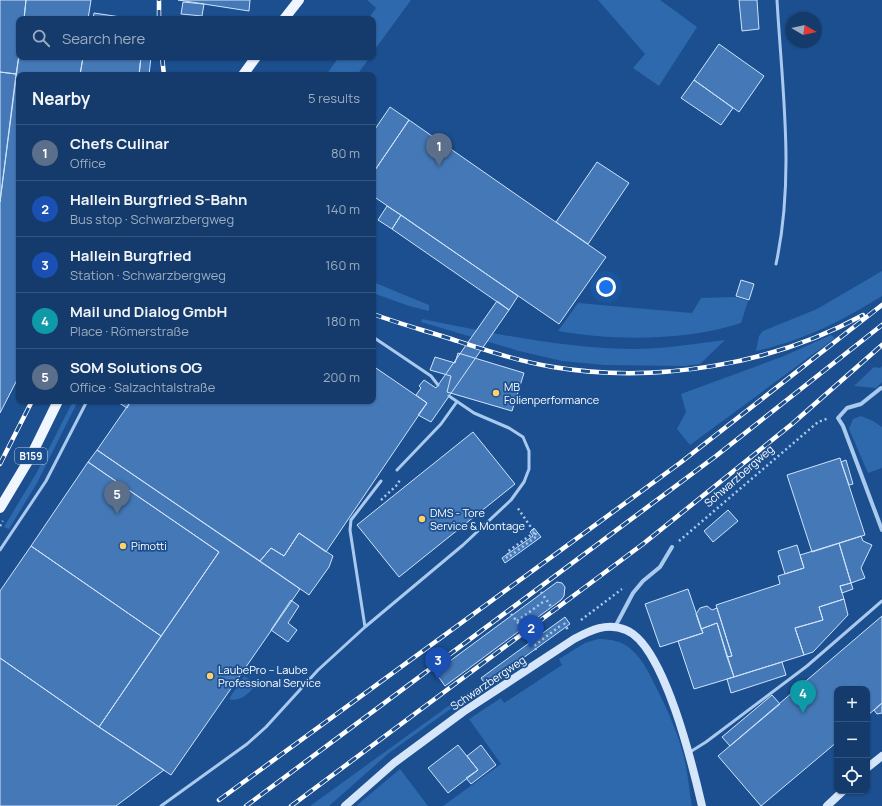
<!DOCTYPE html>
<meta charset="utf-8">
<style>
:root{--surface:#143b6b;--page:#214673;--text:#f1f3f6;--muted:#9dadc1;--line:#33557e;--accent:#95b2f1}
body{margin:0;font-family:Manrope,sans-serif;background:var(--page);color:var(--text)}
.controls{position:absolute;right:12px;bottom:12px;display:grid;overflow:hidden;border-radius:8px;box-shadow:0 1px 3px #0004}
.controls button{width:36px;height:36px;display:grid;place-items:center;padding:0;border:0;border-bottom:1px solid var(--line);background:var(--surface);color:var(--text);font:20px sans-serif}
.compass{position:absolute;left:786px;top:12px;width:36px;height:36px;border-radius:50%;background:var(--surface);box-shadow:0 1px 3px #0004;rotate:99deg}
.you{position:absolute;left:606px;top:287px;width:14px;height:14px;margin:-10px;border:3px solid #fff;border-radius:50%;background:#1a73e8;box-shadow:0 0 0 6px #1a73e833}
.badge{display:grid;place-items:center;width:26px;height:26px;border-radius:50%;background:var(--accent);color:#fff;font-size:13px;font-weight:700}
.pin{position:absolute;translate:-50% -33px;filter:drop-shadow(0 1px 2px #0008)}
.pin::after{content:'';position:absolute;top:21px;width:14px;height:12px;background:inherit;clip-path:polygon(0 0,100% 0,50% 100%)}
.list{margin:0;padding:0;list-style:none}
h2{display:flex;justify-content:space-between;align-items:center;height:52px;margin:0;padding:0 16px;font-size:17px}
h2 small{font-size:13px;font-weight:400;color:var(--muted)}
.list li{display:grid;grid-template-columns:26px 1fr auto;gap:12px;align-items:center;box-sizing:border-box;height:56px;padding:0 16px;border-top:1px solid var(--line)}
.list b{display:block;font-size:15px;white-space:nowrap}
.list p{margin:0;font-size:13px;white-space:nowrap;color:var(--muted)}
.list em{font-size:13px;font-style:normal;color:var(--muted)}
.icon{flex:none;width:22px;height:22px;fill:none;stroke:currentColor;stroke-width:2;stroke-linecap:round;stroke-linejoin:round}
.map{position:relative;flex:none;width:882px;height:806px;overflow:hidden}
.search{position:absolute;background:var(--surface);box-shadow:0 1px 3px #0004;left:16px;top:16px;width:360px;height:44px;display:flex;align-items:center;gap:10px;box-sizing:border-box;padding:0 14px;border-radius:8px;color:var(--muted);font-size:15px}
.panel{position:absolute;background:var(--surface);box-shadow:0 1px 3px #0004;left:16px;top:72px;width:360px;height:332px;border-radius:8px}
.map>svg:first-child{display:block}
</style>
<div class="map">
<svg width="882" height="806" viewBox="0 0 882 806">
<rect width="100%" height="100%" fill="#1b4f8f"/>
<path fill="#2e69ad" d="M367,0H411L373,52V19H368L376,8Z
M598,0H660L697,27L659,86L633,68L645,54Z
M339,57H370L357,75H326Z
M882,271V296C840,322 804,340 756,351L759,336L763,331L817,309Z
M373,282L429,305V311L409,306L373,293Z
M735,297L748,301L741,323C686,341 615,341 558,331L578,303L692,313L701,298Z
M422,319C491,333 561,348 632,349C663,349 694,344 725,340L700,364L684,366L604,365L562,361L519,351L421,322Z
M831,335L835,338L690,445L677,429L686,412L681,394L784,356Z
M882,366V382L876,388L854,386L874,367L880,368Z
M73,401H78L37,483L9,529L4,527L37,472Z
M861,416L873,421L882,427V468L868,473L849,429L853,419Z
M598,639C610,639 623,641 632,650C644,661 651,677 658,691C669,713 678,734 684,757C688,773 689,790 692,806H443L501,764L469,719L501,698L504,703L562,665L559,659L585,643Z
M244,676L257,684C250,692 240,703 229,699Z
M472,689L473,693L389,753L329,806H310Z
M400,769L428,806H356Z"/>
<path fill="#4478b7" stroke="#cfe3fa" d="M0,0H26L24,19H19V55L16,74L0,72Z
M26,0H91L88,19H24Z
M178,0H250L249,11Z
M739,0H757L759,29L742,31Z
M183,2L204,4L202,16L181,14Z
M94,13L134,19H93Z
M719,44L764,76L739,112L694,80Z
M19,55V57H83L80,75H19V376L0,413V202Z
M83,57H141L139,75H80Z
M141,57H151L149,75H139Z
M0,72L16,74L0,202Z
M694,80L733,108L721,125L681,98Z
M390,107L409,120L373,173V132Z
M409,120L606,257L559,324L373,196V173Z
M597,162L629,183L588,244L556,222Z
M387,206L401,215L392,229L378,220Z
M401,215L518,296L509,310L392,229Z
M741,280L754,284L749,300L736,296Z
M497,301L509,310L431,422L418,415L427,403L416,395L421,388L419,386L424,380L436,388Z
M458,353L524,373L512,411L447,392L451,376L430,370L435,357L455,363Z
M373,366L427,403L326,552L299,533L284,556L271,548L260,561L97,450L131,401H373Z
M116,401H131L127,408Z
M473,432L515,484L399,577L357,525Z
M97,450L300,589L171,775L99,727L219,552L88,462Z
M840,458L865,535L812,552L787,475Z
M846,460L853,484L849,485L841,462Z
M88,462L219,552L161,636L31,546Z
M728,510L738,521L713,542L704,531Z
M534,528L541,537L505,563L502,558L533,536L530,532Z
M299,533L333,556L329,567L309,595L260,561L271,548L284,556Z
M861,536L863,541L872,545L861,568L865,578L851,583L839,543Z
M839,543L851,583L840,586L844,599L819,607L823,620L795,628L804,655L734,677L727,657L732,656L716,605L780,584L778,576L804,568L800,555Z
M797,545L804,568L785,574L778,551Z
M31,546L161,636L99,727L0,658V591Z
M557,582L562,583L565,587L564,596L561,600L445,686L435,672Z
M851,583L853,589L842,593L840,586Z
M688,589L703,633L660,647L645,604Z
M844,599L848,615L813,652L804,655L795,628L823,620L819,607Z
M291,600L299,606L288,623L297,630L288,642L271,630Z
M707,606L712,610L717,608L732,656L727,657L717,623L701,629L696,614L700,608Z
M882,616V703L867,716V689H837V742L761,806L718,756Z
M565,617L570,624L486,685L481,678Z
M717,623L734,677L694,689L678,641L703,633L701,629Z
M0,658L99,727L164,770L116,806H0Z
M782,662L786,675L731,693L727,679Z
M772,695L780,704L730,746L722,737Z
M882,703V713L877,714L874,710Z
M458,745L478,770L448,793L428,768Z
M481,745L496,765L471,784L466,778L478,770L467,756Z"/>
<g fill="none" stroke-linecap="round" stroke-linejoin="round">
<path stroke="#a9c9ee" stroke-width="2.5" stroke-dasharray="2 3" stroke-linecap="butt" d="M381,500L398,484L400,479
M0,526L3,521
M679,541L818,422L829,418
M510,556L537,536L517,507
M506,558L509,556L507,552L535,532
M541,592L552,608
M511,614L523,629
M581,620L622,589
M517,621L543,602
M564,623L568,630
M536,650L534,646L560,626"/>
<path stroke="#a9c9ee" stroke-width="3" d="M776,264C795,177 782,88 777,0
M373,337L431,376L438,385
M397,470L441,424L456,403
M0,550L46,481L87,401
M365,627L350,530L351,520L381,481
M690,752L706,742L807,666L882,601
M161,806L247,744L266,727L318,670L365,627L463,545L511,500L524,482L529,469V451L523,437L509,428L474,413L449,396"/>
<path stroke="#a9c9ee" stroke-width="4" d="M881,388L861,404L847,408L838,418L843,426L882,530
M615,627L633,593L643,581L660,567L672,547"/>
<path stroke="#d6e6fa" stroke-width="8" d="M867,768L882,756
M345,806L394,763L463,712L574,639C591,630 607,622 626,630C664,645 693,767 702,806
M827,806L843,791"/>
<path stroke="#f0f6ff" stroke-width="10" d="M284,19L299,0
M243,75L256,57
M0,508L30,458L58,401"/>
<g stroke="#fff" stroke-width="4.5">
<path id="rail" d="M159,19V0
M162,57L164,75
M373,314C397,323 423,330 448,338C482,349 517,361 553,367C655,384 772,365 863,315
M0,464L32,401
M219,800L680,463L882,305
M246,806L716,456L882,325
M291,806L643,544L792,424L882,345"/>
</g>
<use href="#rail" stroke="#1b4f8f" stroke-width="3" stroke-dasharray="9" stroke-linecap="butt"/>
</g>
<g fill="#ffd166" stroke="#1b4f8f" stroke-width="1.5">
<circle cx="496" cy="393" r="4"/>
<circle cx="422" cy="519" r="4"/>
<circle cx="123" cy="546" r="4"/>
<circle cx="210" cy="676" r="4"/>
</g>
<g text-anchor="middle" stroke-width="3.5" stroke-linejoin="round" paint-order="stroke">
<rect fill="#1b4f8f" stroke="#bbcadd" stroke-width="1" x="15" y="448" width="32" height="16" rx="3"/>
<g font-size="10" font-weight="bold" fill="#fff">
<text x="31" y="460">B159</text>
</g>
<g font-size="11" fill="#fff" stroke="#1b4f8f" text-anchor="start">
<text x="504" y="391">MB<tspan x="504" dy="13">Folienperformance</tspan></text>
<text x="430" y="517">DMS - Tore<tspan x="430" dy="13">Service &amp; Montage</tspan></text>
<text x="131" y="550">Pimotti</text>
<text x="218" y="674">LaubePro – Laube<tspan x="218" dy="13">Professional Service</tspan></text>
</g>
<g font-size="11" fill="#fff" stroke="#1b4f8f">
<text transform="translate(739 476) rotate(-41)" y="4">Schwarzbergweg</text>
<text transform="translate(488 683) rotate(-34)" y="4">Schwarzbergweg</text>
</g>
</g>
</svg>
<div class="controls">
<button>+</button>
<button>−</button>
<button><svg class="icon" aria-label="locate" viewBox="0 0 24 24"><circle cx="12" cy="12" r="6"/><path d="M12 2v4M12 18v4M2 12h4M18 12h4"/></svg></button>
</div>
<svg class="compass" viewBox="-18 -18 36 36"><path d="M0-13l5 13h-10z" fill="#e53935"/><path d="M0 13l5-13h-10z" fill="#9dadc1"/></svg>
<div class="you"></div>
<div class="pin badge" style="left:439px;top:166px;background:#5c6f8a">1</div>
<div class="pin badge" style="left:531px;top:648px;background:#1a4fb4">2</div>
<div class="pin badge" style="left:438px;top:680px;background:#1a4fb4">3</div>
<div class="pin badge" style="left:803px;top:713px;background:#0f9aa8">4</div>
<div class="pin badge" style="left:117px;top:514px;background:#5c6f8a">5</div>
<div class="search"><svg class="icon" aria-label="search" viewBox="0 0 24 24"><circle cx="10" cy="10" r="6"/><path d="M15 15l6 6"/></svg>Search here</div>
<section class="panel">
<h2>Nearby<small>5 results</small></h2>
<ul class="list">
<li><span class="badge" style="background:#5c6f8a">1</span><div><b>Chefs Culinar</b><p>Office</p></div><em>80 m</em></li>
<li><span class="badge" style="background:#1a4fb4">2</span><div><b>Hallein Burgfried S-Bahn</b><p>Bus stop · Schwarzbergweg</p></div><em>140 m</em></li>
<li><span class="badge" style="background:#1a4fb4">3</span><div><b>Hallein Burgfried</b><p>Station · Schwarzbergweg</p></div><em>160 m</em></li>
<li><span class="badge" style="background:#0f9aa8">4</span><div><b>Mail und Dialog GmbH</b><p>Place · Römerstraße</p></div><em>180 m</em></li>
<li><span class="badge" style="background:#5c6f8a">5</span><div><b>SOM Solutions OG</b><p>Office · Salzachtalstraße</p></div><em>200 m</em></li>
</ul>
</section>
</div>
